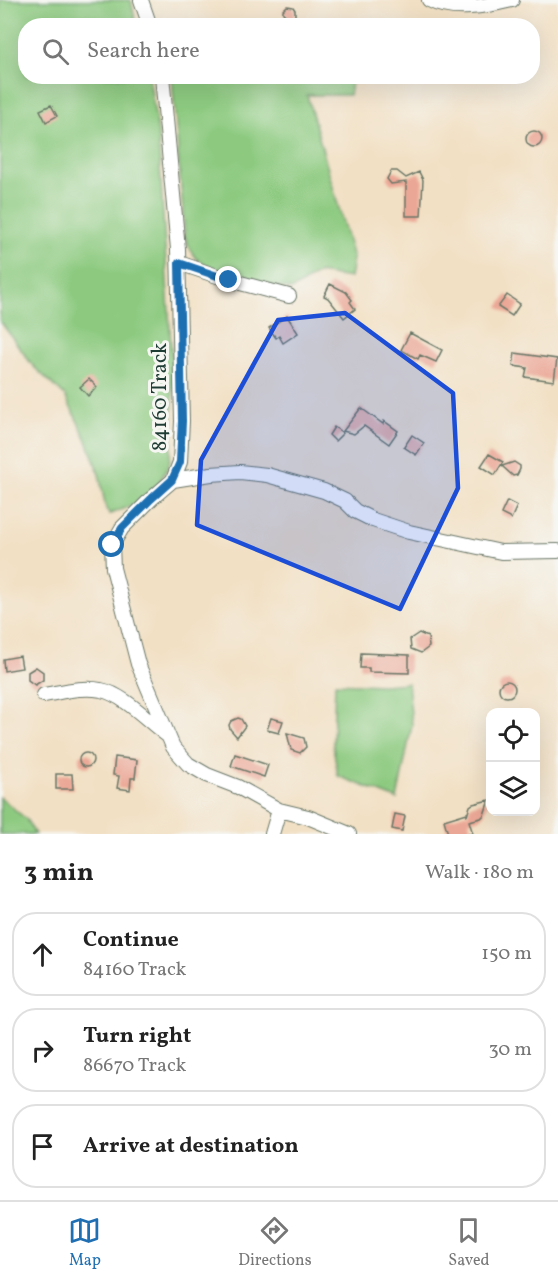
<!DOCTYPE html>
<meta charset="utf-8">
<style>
:root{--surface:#fff;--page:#f2f2f2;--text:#222;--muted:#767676;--line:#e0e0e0;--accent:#1f6fb2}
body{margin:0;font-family:Vollkorn,serif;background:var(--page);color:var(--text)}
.controls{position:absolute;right:18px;bottom:18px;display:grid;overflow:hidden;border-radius:12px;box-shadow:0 6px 24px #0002}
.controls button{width:54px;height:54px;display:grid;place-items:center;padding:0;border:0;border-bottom:2px solid var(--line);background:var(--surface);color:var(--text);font:30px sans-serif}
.stop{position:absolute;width:18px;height:18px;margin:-14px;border:4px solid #1f6fb2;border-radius:50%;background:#fff}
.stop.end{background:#1f6fb2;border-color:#fff;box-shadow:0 2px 6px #0008}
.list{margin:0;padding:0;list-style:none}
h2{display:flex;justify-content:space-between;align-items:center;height:78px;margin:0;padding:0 24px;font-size:26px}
h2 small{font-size:20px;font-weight:400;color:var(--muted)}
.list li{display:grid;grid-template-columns:39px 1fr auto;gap:18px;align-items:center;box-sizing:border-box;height:84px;margin:0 12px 12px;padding:0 12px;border:2px solid var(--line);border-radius:24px}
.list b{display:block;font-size:22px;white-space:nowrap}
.list p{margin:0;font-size:20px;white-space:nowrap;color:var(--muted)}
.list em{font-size:20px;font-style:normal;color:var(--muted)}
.icon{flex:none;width:33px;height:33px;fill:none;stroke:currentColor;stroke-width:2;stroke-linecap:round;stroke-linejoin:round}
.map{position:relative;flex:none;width:558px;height:834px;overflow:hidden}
.search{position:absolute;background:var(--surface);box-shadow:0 6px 24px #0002;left:18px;right:18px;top:18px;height:66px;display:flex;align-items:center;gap:15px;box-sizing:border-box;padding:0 21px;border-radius:24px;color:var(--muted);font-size:22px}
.sheet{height:366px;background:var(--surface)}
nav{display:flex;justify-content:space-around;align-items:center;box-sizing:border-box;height:84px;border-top:2px solid var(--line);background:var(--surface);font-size:16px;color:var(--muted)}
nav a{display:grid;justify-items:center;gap:3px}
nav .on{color:var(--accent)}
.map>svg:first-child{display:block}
</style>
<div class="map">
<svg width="558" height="834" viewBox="0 0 558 834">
<rect width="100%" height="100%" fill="#f6f6f2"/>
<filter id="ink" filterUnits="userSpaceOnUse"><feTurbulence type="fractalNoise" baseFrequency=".0167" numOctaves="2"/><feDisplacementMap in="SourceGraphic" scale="12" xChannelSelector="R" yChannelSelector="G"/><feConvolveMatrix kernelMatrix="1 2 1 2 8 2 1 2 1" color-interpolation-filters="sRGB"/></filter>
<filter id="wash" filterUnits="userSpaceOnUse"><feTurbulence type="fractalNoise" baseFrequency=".008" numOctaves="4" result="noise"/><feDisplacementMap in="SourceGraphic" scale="24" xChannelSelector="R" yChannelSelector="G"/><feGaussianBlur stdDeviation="1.35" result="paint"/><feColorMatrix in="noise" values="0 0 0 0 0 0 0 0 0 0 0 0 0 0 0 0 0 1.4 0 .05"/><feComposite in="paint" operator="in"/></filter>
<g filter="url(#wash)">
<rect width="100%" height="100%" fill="#f2e0c4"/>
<path fill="#8dca80" stroke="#56845a" stroke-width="1.5" d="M0,0H131L136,25L26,26V76L149,77L158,133L173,378L172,443L169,465L158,484L135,504L110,514L106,509L99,474L87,440L65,396L33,366L0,321Z
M172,77H357L352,83L349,95H307L353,258L350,278L318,273L292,290C267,283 212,275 195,257C190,251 188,243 185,236Z
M335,683L383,685L408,683L412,725L397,799L338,776L333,746Z
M0,797L26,819L35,834H0Z"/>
<g id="blocks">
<path fill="#eba796" d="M287,6L293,7L295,10V23L283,13V10Z
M51,105L57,116L46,122L40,110Z
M526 139a8 8 0 1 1 16 0a8 8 0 1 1-16 0Z
M391,171H397L406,178L419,172L423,180L421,216H406V182L391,184L387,179Z
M330,284L346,292L352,300L350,302L355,309L344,318L328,298L324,296Z
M507,295L520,304L512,316L498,307Z
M287,316L298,333L283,343L279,336L276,338L269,328Z
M410,333L442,350L436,362L420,355L418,359L401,350Z
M515,353L557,359L554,381L525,377L527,368L513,366Z
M89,379L97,387L88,396L80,387Z
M361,408L383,424L384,421L398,431L389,444L364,426L354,434L343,431Z
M334,427L343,433L335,441L329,435Z
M412,435L424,443L416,455L404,447Z
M489,454L503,462L495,475L481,466Z
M514,462L520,466V469L517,475L513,476L502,466Z
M507,501L517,506L511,519L501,514Z
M419,633L428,637L429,647L421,653L411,649L410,639Z
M361,653L409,655V673L369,672V668H360Z
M20,656L22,668L4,671L3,659Z
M36,667L43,672V680L35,685L28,680V672Z
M499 689a8 8 0 1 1 16 0a8 8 0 1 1-16 0Z
M238,718L241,719L245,726L237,737L230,729L229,725L231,721Z
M271,718L283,721L279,733L267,730Z
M287,733L304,738L306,747L300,753L291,750Z
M79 760a7 7 0 1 1 14 0a7 7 0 1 1-14 0Z
M235,754L268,765L264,777L231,766Z
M115,757L137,760L135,778H131L130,790L117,788L119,776L113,775Z
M56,774H72L73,789H56Z
M489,800L484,815L481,818L469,821L473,834H448L444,820L467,813V816L470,806L473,804Z
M395,814L405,816L402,831L392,829Z"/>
</g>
</g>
<g filter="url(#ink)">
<use href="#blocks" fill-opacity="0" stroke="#697666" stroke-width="1.5"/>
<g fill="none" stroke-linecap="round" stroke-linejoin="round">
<g stroke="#697666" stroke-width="16">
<path id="minor" d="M141,0L150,26
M429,0C453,13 487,6 512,0
M162,76L178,249L182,421L180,462L173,480L151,499L122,528L112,545L113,568L138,664L173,747L188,764L207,775L238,787L279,810L272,834
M179,263L229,280L289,296
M173,480L211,474L240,472L267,475L324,491L345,501L355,511L373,520L409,532L501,552L558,551
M44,695C62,692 83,686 101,690C123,694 148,721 167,735
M279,810L308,817L349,834"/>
</g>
<use href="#minor" stroke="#fff" stroke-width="14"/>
</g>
</g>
<g fill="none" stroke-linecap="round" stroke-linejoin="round" filter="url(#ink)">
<path stroke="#1f6fb2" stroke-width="8" d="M112,545L122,528L151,499L172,480L180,462L182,421L179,263L229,280"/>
</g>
<path fill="#1d4ed8" fill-opacity="0.2" stroke="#1d4ed8" stroke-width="4.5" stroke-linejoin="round" d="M345,313L453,393L458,488L400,609L197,525L201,460L278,320Z"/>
<g text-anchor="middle" stroke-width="6" stroke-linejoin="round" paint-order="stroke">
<g font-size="21" fill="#1f3d34" stroke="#f6f6f2">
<text transform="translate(159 397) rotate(-90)" y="7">84160 Track</text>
</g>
</g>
</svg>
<div class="controls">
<button><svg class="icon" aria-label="locate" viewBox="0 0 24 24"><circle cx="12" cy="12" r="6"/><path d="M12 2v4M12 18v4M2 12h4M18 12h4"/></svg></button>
<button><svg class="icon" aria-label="layers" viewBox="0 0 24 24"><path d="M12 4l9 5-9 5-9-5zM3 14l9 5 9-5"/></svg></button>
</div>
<div class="stop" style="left:112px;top:545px"></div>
<div class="stop end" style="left:229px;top:280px"></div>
<div class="search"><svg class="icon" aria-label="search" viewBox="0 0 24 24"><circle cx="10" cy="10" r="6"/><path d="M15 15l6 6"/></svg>Search here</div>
</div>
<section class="sheet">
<h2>3 min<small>Walk · 180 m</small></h2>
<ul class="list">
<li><svg class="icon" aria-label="ahead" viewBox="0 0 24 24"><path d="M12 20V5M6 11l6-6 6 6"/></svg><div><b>Continue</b><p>84160 Track</p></div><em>150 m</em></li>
<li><svg class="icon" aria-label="right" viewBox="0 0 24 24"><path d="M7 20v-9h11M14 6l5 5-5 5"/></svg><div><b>Turn right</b><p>86670 Track</p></div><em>30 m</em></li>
<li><svg class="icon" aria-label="arrive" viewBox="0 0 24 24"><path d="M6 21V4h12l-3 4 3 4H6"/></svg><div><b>Arrive at destination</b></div></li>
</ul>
</section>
<nav>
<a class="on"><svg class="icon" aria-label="map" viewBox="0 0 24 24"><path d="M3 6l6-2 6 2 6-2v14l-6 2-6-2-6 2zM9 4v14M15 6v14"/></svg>Map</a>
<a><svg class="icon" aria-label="directions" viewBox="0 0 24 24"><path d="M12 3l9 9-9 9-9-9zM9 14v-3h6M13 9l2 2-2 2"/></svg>Directions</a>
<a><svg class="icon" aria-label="saved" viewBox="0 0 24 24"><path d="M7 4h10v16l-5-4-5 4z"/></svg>Saved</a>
</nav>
